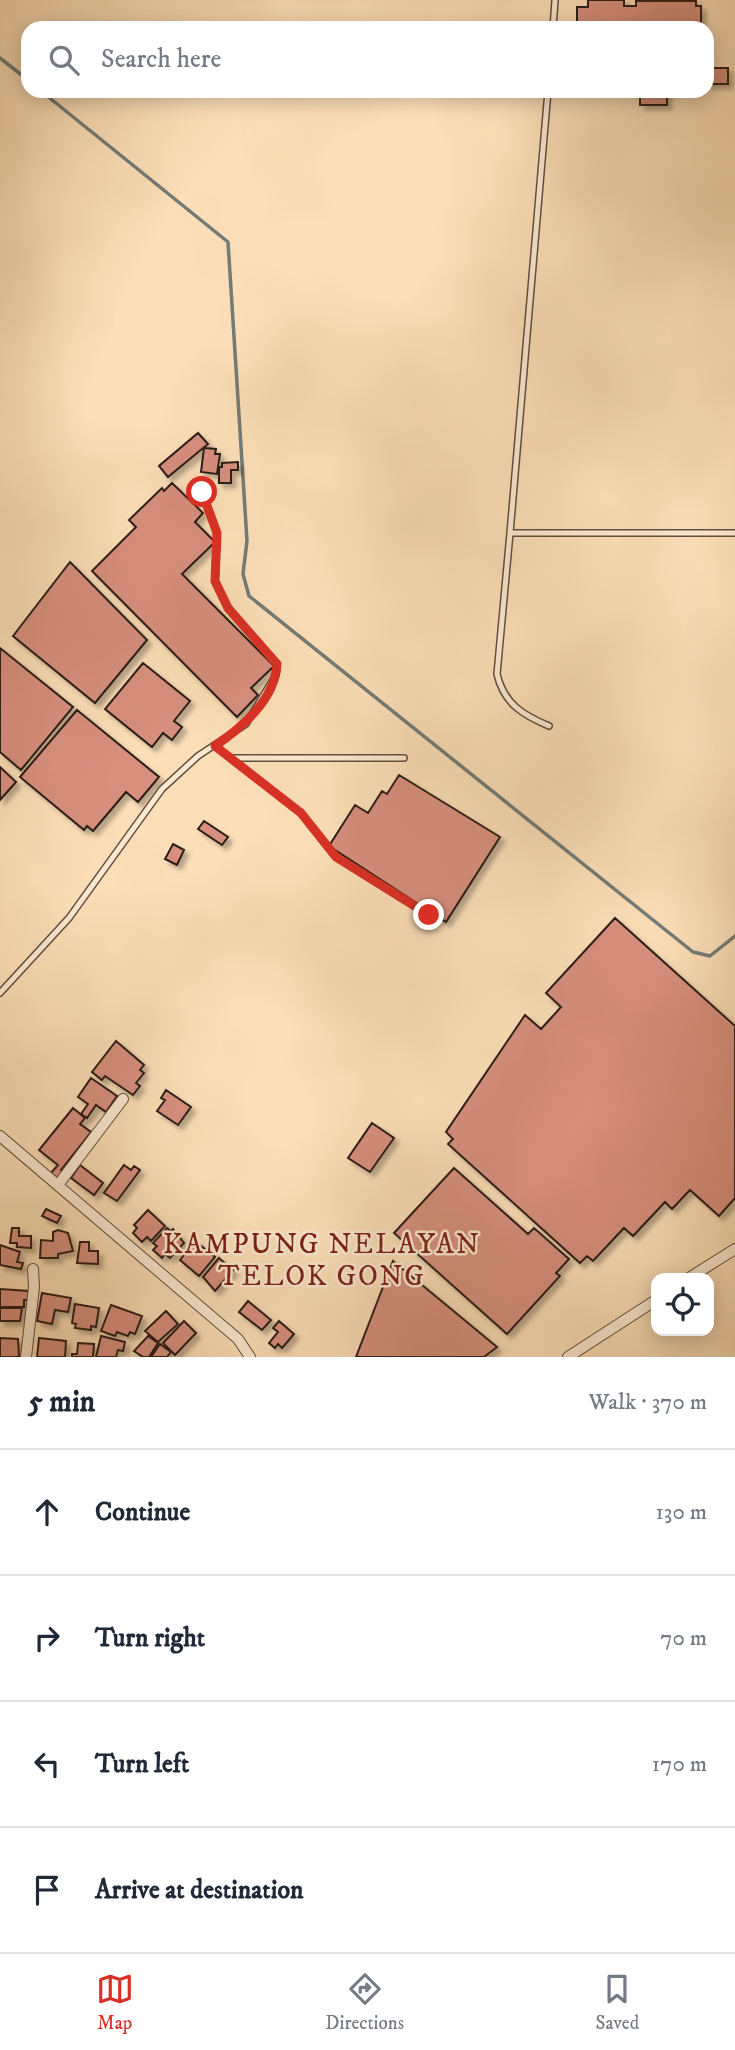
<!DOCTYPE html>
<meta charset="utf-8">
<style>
:root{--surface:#fff;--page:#f2f2f3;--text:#1f2937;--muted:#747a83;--line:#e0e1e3;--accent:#d93025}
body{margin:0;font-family:"IM FELL DW Pica",serif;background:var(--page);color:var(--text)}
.controls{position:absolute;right:21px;bottom:21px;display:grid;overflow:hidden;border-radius:14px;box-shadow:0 4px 18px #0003}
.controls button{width:63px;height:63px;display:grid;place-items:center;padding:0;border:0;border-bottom:2px solid var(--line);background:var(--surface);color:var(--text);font:35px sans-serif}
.stop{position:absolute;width:21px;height:21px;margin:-16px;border:5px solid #d93025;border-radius:50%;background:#fff}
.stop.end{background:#d93025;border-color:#fff;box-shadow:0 2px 7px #0008}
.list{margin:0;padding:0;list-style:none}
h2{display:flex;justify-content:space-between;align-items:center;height:91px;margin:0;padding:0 28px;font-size:30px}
h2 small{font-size:23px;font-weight:400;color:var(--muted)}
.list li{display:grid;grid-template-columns:46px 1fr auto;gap:21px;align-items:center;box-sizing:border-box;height:126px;padding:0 28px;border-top:2px solid var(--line)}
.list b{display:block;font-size:26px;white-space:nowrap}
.list em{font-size:23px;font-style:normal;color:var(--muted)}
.icon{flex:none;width:38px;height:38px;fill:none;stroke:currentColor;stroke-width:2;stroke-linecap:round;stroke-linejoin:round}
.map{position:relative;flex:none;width:735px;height:1357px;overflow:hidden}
.search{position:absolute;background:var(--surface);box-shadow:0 4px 18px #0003;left:21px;right:21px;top:21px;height:77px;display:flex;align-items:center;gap:18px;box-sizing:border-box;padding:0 24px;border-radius:21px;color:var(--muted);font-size:26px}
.sheet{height:595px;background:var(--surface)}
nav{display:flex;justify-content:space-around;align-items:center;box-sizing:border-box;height:98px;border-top:2px solid var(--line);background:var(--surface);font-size:19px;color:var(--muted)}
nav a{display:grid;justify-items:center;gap:4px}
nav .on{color:var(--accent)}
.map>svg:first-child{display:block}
</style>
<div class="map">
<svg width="735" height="1357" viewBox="0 0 735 1357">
<defs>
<filter id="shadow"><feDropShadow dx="4.5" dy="4.5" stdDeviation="2" flood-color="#0004"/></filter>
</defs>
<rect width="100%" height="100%" fill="#fcdfb8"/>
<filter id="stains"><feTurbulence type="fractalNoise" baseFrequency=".00286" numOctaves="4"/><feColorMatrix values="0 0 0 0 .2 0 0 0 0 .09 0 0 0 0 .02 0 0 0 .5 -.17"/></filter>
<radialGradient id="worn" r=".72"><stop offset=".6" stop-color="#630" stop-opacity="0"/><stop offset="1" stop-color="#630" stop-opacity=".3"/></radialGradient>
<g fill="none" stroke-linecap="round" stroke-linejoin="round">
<path stroke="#727c76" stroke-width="3.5" d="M0,58L28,80
M41,91L228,242L247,541L243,574L249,596L693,952L710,956L735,936"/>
</g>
<path fill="#d78f7e" stroke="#2c1d15" stroke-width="2" filter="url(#shadow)" d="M588,0H624V6H636V1H696V6H701V28H577V7H588Z
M707,68H728V84H707Z
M640,91H667V105H640Z
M198,433L208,444L168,477L159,466Z
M204,448L216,449L215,454H220L217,474L201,472Z
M238,462V470H231V483H219V467H222V463Z
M172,483L203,513L195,522L215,542L182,574L274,666L251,688L258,695L237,717L92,571L136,527L129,520L162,488L164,491Z
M70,562L147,640L95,703L13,636Z
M0,648L73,707L21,770L0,752Z
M143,663L190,701L174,721L182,727L172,740L163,733L152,747L105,709Z
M77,710L159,777L138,802L126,792L93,831L87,826L84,830L20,777Z
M0,767L16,782L0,800Z
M399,775L500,837L446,922L329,846L355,805L368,813L382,791L387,794Z
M204,821L228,837L222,845L198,829Z
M173,844L184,850L177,865L165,859Z
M615,918L735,1026V1198L719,1216L690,1190L672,1209L665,1202L633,1236L624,1228L593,1261L587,1256L580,1263L448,1144L453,1139L446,1132L525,1015L541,1029L561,1007L546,993Z
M116,1041L144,1065L140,1070L144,1073L136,1083L140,1086L133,1095L105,1076L102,1080L92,1072Z
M91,1078L117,1096L106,1112L96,1105L87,1118L81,1114L88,1104L78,1097Z
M166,1090L191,1107L178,1125L157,1111L165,1100L161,1098Z
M73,1108L85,1118L80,1124L91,1132L61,1170L64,1172L57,1181L49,1175L58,1165L39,1150Z
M372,1123L394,1138L370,1172L348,1158Z
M80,1165L103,1183L94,1195L71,1178Z
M124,1165L131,1170L134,1166L140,1170L117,1201L104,1193Z
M454,1168L528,1234L534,1228L569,1259L556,1273L560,1276L507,1334L394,1233Z
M46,1209L61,1216L57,1223L42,1216Z
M148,1210L165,1226L151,1241L147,1237L142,1242L133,1233L137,1228L134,1225Z
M12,1228H19V1236H31V1248L17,1247V1243H10Z
M167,1228L171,1231L173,1229L184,1243L170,1258L165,1254L162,1258L153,1250L157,1246L153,1243Z
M58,1230L68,1233L73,1251L58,1254V1258H40L41,1240L53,1241V1232Z
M195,1241L215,1257L199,1276L180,1260Z
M80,1242H89V1251H98V1264L77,1263Z
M0,1245L20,1252L17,1262L23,1263L21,1269L0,1265Z
M219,1258L233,1270L215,1291L203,1277Z
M393,1261L497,1347L484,1357H356Z
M0,1289L29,1291V1300H24V1307H0Z
M42,1293L71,1298L68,1312L55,1310L52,1324L37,1321Z
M248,1301L271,1320L262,1330L239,1312Z
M75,1304L99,1308L96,1327L91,1326V1330L75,1328L76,1324L72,1323Z
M111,1305L142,1316L135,1334L130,1332L128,1336L117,1332L115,1336L101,1331Z
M0,1308H22L20,1321H0Z
M166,1311L178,1324L158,1342L145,1331Z
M184,1321L196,1333L175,1355L163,1343Z
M279,1321L294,1334L282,1348L278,1344L275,1348L269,1343L278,1332L273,1328Z
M101,1336L125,1342L123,1351L118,1350L116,1357H96Z
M148,1336L158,1343L149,1357H143L134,1351Z
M0,1338L18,1339L19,1357H0Z
M39,1338L66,1341L65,1357H37Z
M78,1343L94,1344L93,1357H72V1354H77Z
M160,1344L171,1352L167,1357H151Z"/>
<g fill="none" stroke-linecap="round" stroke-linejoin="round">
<g stroke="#604e3e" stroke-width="8">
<path id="lane" d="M553,28L555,0
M548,91L510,533H735
M510,533L497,674C504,704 523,715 549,726
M215,746L301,813L336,857L429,915
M232,758H404
M0,993L69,918L162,789L198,756L246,724L276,675L277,664L228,608L215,581L217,533L202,492"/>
</g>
<g stroke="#604e3e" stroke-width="12">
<path id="street" d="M0,1136L238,1339L250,1357
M58,1185L123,1099
M689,1278L735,1249
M26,1357L34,1287L33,1269
M568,1357L656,1300"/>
</g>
<use href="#lane" stroke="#fdead1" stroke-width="5"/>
<use href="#street" stroke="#fdead1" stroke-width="10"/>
</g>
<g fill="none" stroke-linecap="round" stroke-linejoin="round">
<path stroke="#d93025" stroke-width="9" d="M202,492L217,533L215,581L228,608L277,664C275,700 242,727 215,746L301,813L336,857L429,915"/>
</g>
<g text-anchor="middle" stroke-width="5" stroke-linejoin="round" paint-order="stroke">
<g font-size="28" letter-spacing="2" fill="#7a1f14" stroke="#fdead1">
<text x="322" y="1253">KAMPUNG NELAYAN<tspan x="322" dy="32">TELOK GONG</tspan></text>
</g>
</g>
<rect width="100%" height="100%" filter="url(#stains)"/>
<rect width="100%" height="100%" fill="url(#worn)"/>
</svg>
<div class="controls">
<button><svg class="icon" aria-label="locate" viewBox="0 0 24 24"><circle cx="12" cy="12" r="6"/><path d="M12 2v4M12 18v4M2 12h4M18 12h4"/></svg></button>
</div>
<div class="stop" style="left:202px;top:492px"></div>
<div class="stop end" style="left:429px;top:915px"></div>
<div class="search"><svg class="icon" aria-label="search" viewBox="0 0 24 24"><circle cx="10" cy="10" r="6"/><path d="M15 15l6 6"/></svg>Search here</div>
</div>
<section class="sheet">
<h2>5 min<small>Walk · 370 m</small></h2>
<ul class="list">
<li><svg class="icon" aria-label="ahead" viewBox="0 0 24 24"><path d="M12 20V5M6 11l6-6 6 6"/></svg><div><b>Continue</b></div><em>130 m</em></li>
<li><svg class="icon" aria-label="right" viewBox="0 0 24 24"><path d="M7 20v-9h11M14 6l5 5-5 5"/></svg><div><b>Turn right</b></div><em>70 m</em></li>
<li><svg class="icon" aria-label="left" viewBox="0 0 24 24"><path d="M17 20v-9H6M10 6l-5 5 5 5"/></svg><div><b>Turn left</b></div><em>170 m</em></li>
<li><svg class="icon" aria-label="arrive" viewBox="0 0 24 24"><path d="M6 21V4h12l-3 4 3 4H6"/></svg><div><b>Arrive at destination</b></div></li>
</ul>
</section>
<nav>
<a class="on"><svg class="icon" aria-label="map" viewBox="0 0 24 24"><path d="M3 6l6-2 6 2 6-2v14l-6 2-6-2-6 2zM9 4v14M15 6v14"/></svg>Map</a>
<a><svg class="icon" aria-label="directions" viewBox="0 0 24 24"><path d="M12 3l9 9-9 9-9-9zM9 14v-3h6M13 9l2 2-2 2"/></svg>Directions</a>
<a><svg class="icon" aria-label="saved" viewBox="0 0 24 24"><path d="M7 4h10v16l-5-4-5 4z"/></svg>Saved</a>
</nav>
